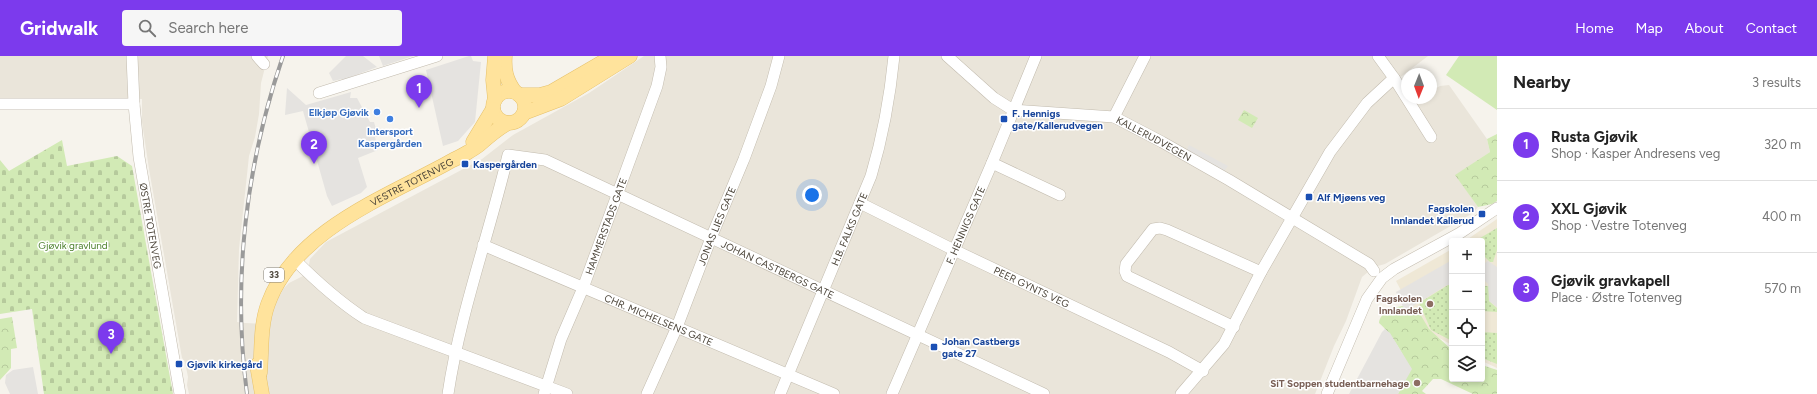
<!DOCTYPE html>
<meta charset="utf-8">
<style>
:root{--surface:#fff;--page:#f6f6f6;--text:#222;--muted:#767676;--line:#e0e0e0;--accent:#7c3aed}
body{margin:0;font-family:Figtree,sans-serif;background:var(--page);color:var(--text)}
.controls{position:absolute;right:12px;bottom:12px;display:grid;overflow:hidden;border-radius:4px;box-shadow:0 2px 6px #0003}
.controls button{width:36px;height:36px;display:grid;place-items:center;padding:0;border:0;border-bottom:1px solid var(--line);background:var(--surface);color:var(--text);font:20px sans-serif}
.compass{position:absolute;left:1401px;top:12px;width:36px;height:36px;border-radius:50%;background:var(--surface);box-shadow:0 2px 6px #0003;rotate:181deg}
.you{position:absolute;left:812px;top:139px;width:14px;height:14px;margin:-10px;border:3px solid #fff;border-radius:50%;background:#1a73e8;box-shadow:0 0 0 6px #1a73e833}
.badge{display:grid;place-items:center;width:26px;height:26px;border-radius:50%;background:var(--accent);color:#fff;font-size:13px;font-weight:700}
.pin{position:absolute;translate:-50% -33px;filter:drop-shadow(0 1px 2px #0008)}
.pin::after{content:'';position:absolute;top:21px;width:14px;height:12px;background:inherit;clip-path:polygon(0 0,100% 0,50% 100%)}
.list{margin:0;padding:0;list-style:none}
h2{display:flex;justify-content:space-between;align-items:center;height:52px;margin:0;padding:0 16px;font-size:17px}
h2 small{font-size:13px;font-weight:400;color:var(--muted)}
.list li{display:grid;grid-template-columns:26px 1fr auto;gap:12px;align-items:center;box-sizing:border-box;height:72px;padding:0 16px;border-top:1px solid var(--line)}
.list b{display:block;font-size:15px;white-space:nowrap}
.list p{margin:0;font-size:13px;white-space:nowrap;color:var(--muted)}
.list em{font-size:13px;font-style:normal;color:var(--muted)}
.icon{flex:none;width:22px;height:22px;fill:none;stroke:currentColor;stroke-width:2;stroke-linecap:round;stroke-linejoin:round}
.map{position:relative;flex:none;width:1497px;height:338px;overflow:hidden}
header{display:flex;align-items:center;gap:24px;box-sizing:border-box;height:56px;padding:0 20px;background:var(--accent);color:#fff}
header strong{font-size:19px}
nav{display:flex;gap:22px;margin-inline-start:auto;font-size:14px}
.search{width:280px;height:36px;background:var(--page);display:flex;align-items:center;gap:10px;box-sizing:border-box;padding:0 14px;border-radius:4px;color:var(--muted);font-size:15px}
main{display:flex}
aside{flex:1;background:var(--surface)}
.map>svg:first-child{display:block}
</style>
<header>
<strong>Gridwalk</strong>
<div class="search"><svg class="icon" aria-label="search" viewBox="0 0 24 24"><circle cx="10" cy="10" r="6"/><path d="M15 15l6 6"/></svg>Search here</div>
<nav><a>Home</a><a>Map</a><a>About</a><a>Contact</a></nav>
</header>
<main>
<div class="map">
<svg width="1497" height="338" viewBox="0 0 1497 338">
<defs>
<pattern id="grass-dots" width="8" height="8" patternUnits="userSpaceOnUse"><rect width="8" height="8" fill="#d2eab5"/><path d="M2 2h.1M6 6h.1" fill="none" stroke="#b6ca9c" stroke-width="1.8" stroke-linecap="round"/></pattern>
<pattern id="forest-crowns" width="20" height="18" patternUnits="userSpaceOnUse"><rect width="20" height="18" fill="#d2eab5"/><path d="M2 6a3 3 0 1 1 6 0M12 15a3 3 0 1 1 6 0" fill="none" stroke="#b6ca9c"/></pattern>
<pattern id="cemetery-stones" width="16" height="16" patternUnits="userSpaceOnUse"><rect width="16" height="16" fill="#d2eab5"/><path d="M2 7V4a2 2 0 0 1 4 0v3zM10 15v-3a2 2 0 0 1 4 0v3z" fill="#b6ca9c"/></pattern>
</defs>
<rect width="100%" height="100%" fill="#f6f3ec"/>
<path fill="#eae5da" d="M0,0H268L261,27L259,58L255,81L249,100L239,193L237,266L245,267L269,268L276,246L284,232L289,227L303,220L308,214L310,203L326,186L482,103L513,79L589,37L644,0H1428L1394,26L1409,46L1417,42H1431V35L1440,30L1449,29L1487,83L1490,96L1456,119L1478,151L1473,157L1385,208L1374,211L1362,221L1346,265L1334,290L1315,338H189L187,329L188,321L185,306L182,302L149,113L142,66V43H0Z"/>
<path fill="#efe8d6" d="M1497,163V312L1482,305V185H1465Z
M1452,193V289L1421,272L1396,225Z"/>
<path fill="url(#grass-dots)" d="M1497,172V194L1493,206H1490L1482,198V185H1475Z
M1448,229H1452V285L1431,274L1419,247Z
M1482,230H1489V245L1497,252V256L1482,255V264Z
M1482,276L1497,277V308L1482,302Z"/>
<path fill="url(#forest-crowns)" d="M1244,54L1258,62L1252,72L1238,64Z
M1497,78V145L1492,148L1478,151L1455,119L1490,96L1487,83Z
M1402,250L1417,253L1429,273L1452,294V323H1482V309L1497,314V338H1473L1441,323H1433L1422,335L1426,338H1398C1409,315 1410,308 1395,286C1390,279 1386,273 1379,267C1380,256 1393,252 1402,250Z
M12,261L17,292L11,293V312L0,324V263Z"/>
<path fill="url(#cemetery-stones)" d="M62,84L67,110L117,100L132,110L173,338H44L32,253L0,258V104L9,115Z"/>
<path fill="#d2eab5" d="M1459,0H1497V54L1446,19Z"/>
<path fill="#e5e3e0" d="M346,0H363L377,11L343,24L342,23L333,25L329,17Z
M379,0H413L383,10Z
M469,0H471L473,5L481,6L475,66L458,85L443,90L426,14Z
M287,32L306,49L351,36L350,42H357L370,66H374L378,80L375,81L378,94L358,102L367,131L361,137L332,150L327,140L303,55L285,59Z
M1189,89L1228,110L1224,115L1186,95Z
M1452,204V229H1447L1405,255L1396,236Z
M1488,205L1497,211V251L1489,245L1488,228L1485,225V207Z
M1385,273L1390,277L1412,313L1398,338H1349L1382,276Z
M33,311L38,338H10L5,327L6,319L13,314Z"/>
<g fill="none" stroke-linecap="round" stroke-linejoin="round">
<g stroke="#c2bbae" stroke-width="12">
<g id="minor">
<path id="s1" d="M132,0L134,48L139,101L180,338"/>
<path d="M257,0L264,8"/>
<path id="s2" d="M947,0L994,42L1013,54L1114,61L1162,86L1229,124L1369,208L1374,215"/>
<path d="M1378,0L1394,22L1431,81"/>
<path d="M319,37L437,0"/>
<path d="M0,48H134"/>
<path d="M1114,61L1145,0"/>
<path d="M992,107L1060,139"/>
<path id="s3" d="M860,147L954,194L1169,296L1203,315"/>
<path id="s4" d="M483,189L834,338"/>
<path d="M294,203C316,225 338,245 364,262L567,338"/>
<path d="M1234,271L1127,220L1125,215L1126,208L1153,173L1160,172L1167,174L1261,216"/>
<path id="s5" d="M448,338C460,257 489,179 508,99L545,104L1044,338"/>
<path id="s6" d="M544,338L561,283L583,232L657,30L661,11L660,0"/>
<path id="s7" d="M647,338L677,271L711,182L744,103L771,30L779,0"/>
<path id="s8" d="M780,338L871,120C883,80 890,41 894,0"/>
<path id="s9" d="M892,338L992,107L1036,0"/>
<path d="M1181,338L1224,288L1261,216L1330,96L1367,47L1394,22"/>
<path d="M1327,338L1367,243L1382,222L1394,213L1460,177L1497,152"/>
</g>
</g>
<g stroke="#e6c16a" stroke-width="15">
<g id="major">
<path d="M505,0C504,14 506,24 515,36"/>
<circle cx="509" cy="51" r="16"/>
<path d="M519,39H540L551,36L613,0"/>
<path d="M495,44L493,24L495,0"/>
<path d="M524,57L561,43L630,0"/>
<path d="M473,86L493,53"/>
<path d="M257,309L262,338"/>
<path id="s10" d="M260,317C262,294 260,270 268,248C295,173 389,140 453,104C460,101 474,93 479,89C489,80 497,73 508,67"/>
</g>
</g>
<use href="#minor" stroke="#fff" stroke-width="11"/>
<use href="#major" stroke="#ffe39c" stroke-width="14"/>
<g stroke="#9a9a9a" stroke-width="4">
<path id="rail" d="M247,338C232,225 246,108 283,0"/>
</g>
<use href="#rail" stroke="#fff" stroke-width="2.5" stroke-dasharray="8" stroke-linecap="butt"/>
</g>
<g fill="#3f7fe0" stroke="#fff" stroke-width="1.5">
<circle cx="377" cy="56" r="4"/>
<circle cx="390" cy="63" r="4"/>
</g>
<g fill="#1a4fb4" stroke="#fff" stroke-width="1.5">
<rect x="1000" y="59" width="8" height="8" rx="2"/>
<rect x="461" y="104" width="8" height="8" rx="2"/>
<rect x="1305" y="137" width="8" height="8" rx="2"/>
<rect x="1478" y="154" width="8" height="8" rx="2"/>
<rect x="930" y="287" width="8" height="8" rx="2"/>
<rect x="175" y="304" width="8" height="8" rx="2"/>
</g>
<g fill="#8d6e63" stroke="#fff" stroke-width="1.5">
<circle cx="1430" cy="248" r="4"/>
<circle cx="1417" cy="327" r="4"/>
</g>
<g text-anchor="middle" stroke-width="3" stroke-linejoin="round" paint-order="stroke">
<rect fill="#fff" stroke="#817c74" stroke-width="1" x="264" y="212" width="20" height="14" rx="3"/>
<g font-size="9" font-weight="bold" fill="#4b4439">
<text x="274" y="222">33</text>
</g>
<g font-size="10" font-weight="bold" fill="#366cbe" stroke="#fff" text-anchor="end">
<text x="369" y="60">Elkjøp Gjøvik</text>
<text x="390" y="79" text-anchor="middle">Intersport<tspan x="390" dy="12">Kaspergården</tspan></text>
</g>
<g font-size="10" font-weight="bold" fill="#164399" stroke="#fff" text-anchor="start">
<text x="1012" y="61">F. Hennigs<tspan x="1012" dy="12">gate/Kallerudvegen</tspan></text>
<text x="473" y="112">Kaspergården</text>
<text x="1317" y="145">Alf Mjøens veg</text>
<text x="1474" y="156" text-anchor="end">Fagskolen<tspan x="1474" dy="12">Innlandet Kallerud</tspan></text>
<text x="942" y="289">Johan Castbergs<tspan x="942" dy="12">gate 27</tspan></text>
<text x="187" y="312">Gjøvik kirkegård</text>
</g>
<g font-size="10" fill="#4b4439" stroke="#fff">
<text dy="4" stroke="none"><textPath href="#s2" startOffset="232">KALLERUDVEGEN</textPath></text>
<text dy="4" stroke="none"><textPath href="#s10" startOffset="263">VESTRE TOTENVEG</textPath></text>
<text dy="4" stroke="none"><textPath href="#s9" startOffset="184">F. HENNIGS GATE</textPath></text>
<text dy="4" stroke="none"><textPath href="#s1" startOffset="171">ØSTRE TOTENVEG</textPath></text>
<text dy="4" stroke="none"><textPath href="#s6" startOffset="179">HAMMERSTADS GATE</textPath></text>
<text dy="4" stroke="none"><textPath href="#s7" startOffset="182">JONAS LIES GATE</textPath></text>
<text dy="4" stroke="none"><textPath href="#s8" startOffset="179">H.B. FALKS GATE</textPath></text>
<text dy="4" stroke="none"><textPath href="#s5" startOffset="541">JOHAN CASTBERGS GATE</textPath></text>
<text dy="4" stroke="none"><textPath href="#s3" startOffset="191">PEER GYNTS VEG</textPath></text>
<text dy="4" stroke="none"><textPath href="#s4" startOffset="191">CHR. MICHELSENS GATE</textPath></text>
</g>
<g font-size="10" fill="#4a7f2a" stroke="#fff">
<text x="73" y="193">Gjøvik gravlund</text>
</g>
<g font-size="10" font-weight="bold" fill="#785e54" stroke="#fff" text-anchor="end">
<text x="1422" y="246">Fagskolen<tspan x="1422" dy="12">Innlandet</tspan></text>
<text x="1409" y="331">SiT Soppen studentbarnehage</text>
</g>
</g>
</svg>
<div class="controls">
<button>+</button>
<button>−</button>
<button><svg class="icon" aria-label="locate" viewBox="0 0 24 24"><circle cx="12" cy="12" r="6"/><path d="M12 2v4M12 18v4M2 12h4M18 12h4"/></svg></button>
<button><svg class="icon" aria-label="layers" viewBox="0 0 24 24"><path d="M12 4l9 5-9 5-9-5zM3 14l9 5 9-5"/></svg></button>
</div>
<svg class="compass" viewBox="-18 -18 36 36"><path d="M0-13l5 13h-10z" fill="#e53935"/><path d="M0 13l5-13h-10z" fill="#767676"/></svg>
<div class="you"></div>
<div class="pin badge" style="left:419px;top:52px">1</div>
<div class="pin badge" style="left:314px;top:108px">2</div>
<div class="pin badge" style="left:111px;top:298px">3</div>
</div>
<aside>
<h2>Nearby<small>3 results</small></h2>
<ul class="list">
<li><span class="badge">1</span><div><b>Rusta Gjøvik</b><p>Shop · Kasper Andresens veg</p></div><em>320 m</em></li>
<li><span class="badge">2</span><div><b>XXL Gjøvik</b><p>Shop · Vestre Totenveg</p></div><em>400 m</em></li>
<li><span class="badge">3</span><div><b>Gjøvik gravkapell</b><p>Place · Østre Totenveg</p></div><em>570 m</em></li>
</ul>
</aside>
</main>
